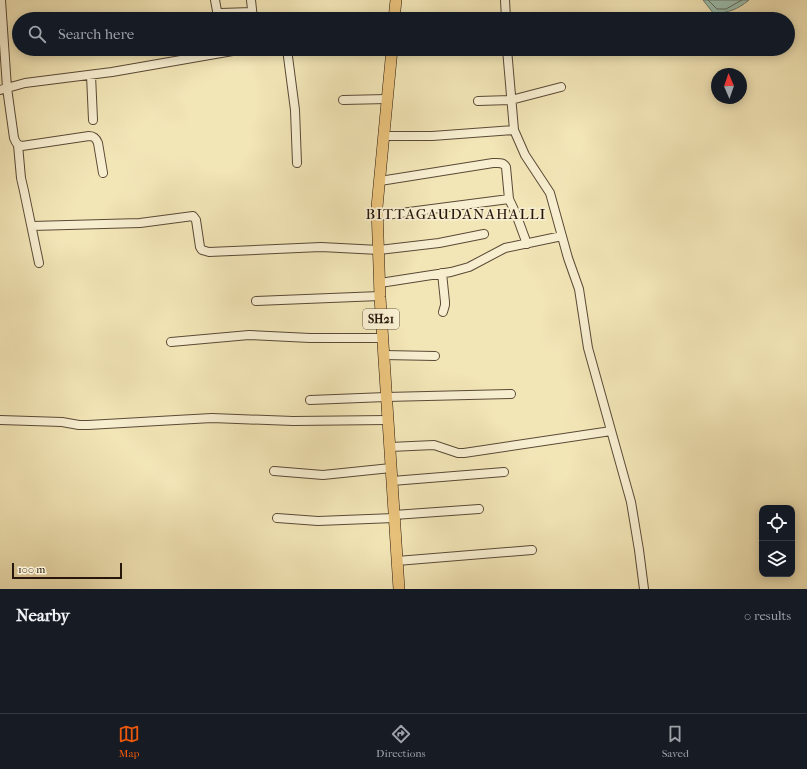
<!DOCTYPE html>
<style>
:root{--surface:#171b24;--page:#20242c;--text:#f1f3f6;--muted:#9ea1a6;--line:#363941;--accent:#ea580c}
body{margin:0;font-family:"IM FELL French Canon",serif;background:var(--page);color:var(--text)}
.controls{position:absolute;right:12px;bottom:12px;display:grid;overflow:hidden;border-radius:8px;box-shadow:0 2px 10px #0003}
.controls button{width:36px;height:36px;display:grid;place-items:center;padding:0;border:0;border-bottom:1px solid var(--line);background:var(--surface);color:var(--text);font:20px sans-serif}
.compass{position:absolute;left:711px;top:68px;width:36px;height:36px;border-radius:50%;background:var(--surface);box-shadow:0 2px 10px #0003;rotate:358deg}
.scale{position:absolute;left:12px;bottom:10px;width:110px;box-sizing:border-box;padding-left:4px;border:2px solid #27160b;border-top:0;font-size:11px;line-height:14px;white-space:nowrap;color:#27160b;-webkit-text-stroke:3px #f7eed0;paint-order:stroke}
.list{margin:0;padding:0;list-style:none}
h2{display:flex;justify-content:space-between;align-items:center;height:52px;margin:0;padding:0 16px;font-size:17px}
h2 small{font-size:13px;font-weight:400;color:var(--muted)}
.icon{flex:none;width:22px;height:22px;fill:none;stroke:currentColor;stroke-width:2;stroke-linecap:round;stroke-linejoin:round}
.map{position:relative;flex:none;width:807px;height:589px;overflow:hidden}
.search{position:absolute;background:var(--surface);box-shadow:0 2px 10px #0003;left:12px;right:12px;top:12px;height:44px;display:flex;align-items:center;gap:10px;box-sizing:border-box;padding:0 14px;border-radius:22px;color:var(--muted);font-size:15px}
.sheet{height:124px;background:var(--surface)}
nav{display:flex;justify-content:space-around;align-items:center;box-sizing:border-box;height:56px;border-top:1px solid var(--line);background:var(--surface);font-size:11px;color:var(--muted)}
nav a{display:grid;justify-items:center;gap:2px}
nav .on{color:var(--accent)}
.map>svg:first-child{display:block}
</style>
<div class="map">
<svg width="807" height="589" viewBox="0 0 807 589">
<rect width="100%" height="100%" fill="#f2e5b6"/>
<filter id="stains"><feTurbulence type="fractalNoise" baseFrequency=".005" numOctaves="4"/><feColorMatrix values="0 0 0 0 .2 0 0 0 0 .09 0 0 0 0 .02 0 0 0 .5 -.17"/></filter>
<radialGradient id="worn" r=".72"><stop offset=".6" stop-color="#630" stop-opacity="0"/><stop offset="1" stop-color="#630" stop-opacity=".3"/></radialGradient>
<path fill="#9bbfae" stroke="#6d7b6d" d="M703,0H749C737,10 729,12 714,14Z"/>
<g fill="none" stroke-linecap="round" stroke-linejoin="round">
<path stroke="#616a5c" stroke-width="1" d="M708,0L717,9H726L742,0"/>
<g stroke="#5a4a36" stroke-width="10">
<path id="minor" d="M1,0L7,88L14,138C16,143 17,145 22,146L89,136C94,136 96,138 98,143L103,173
M215,0L217,11L220,13L252,12
M251,0L253,19
M505,0L506,19
M287,49L295,110L297,163
M507,49L514,130L525,155L550,193L568,258L579,289L588,348L631,502L639,550L644,589
M91,75L93,120
M0,90L25,83L112,72L244,49
M343,100L387,99
M478,101L511,100L561,87
M384,136H432L514,130
M18,145L21,178L24,191L39,263
M380,181L493,163C499,163 503,162 506,167L509,199L516,214L527,244
M378,216L509,199
M32,226L140,223L193,216L196,220L200,247L202,250L209,252L321,247L379,250L439,243L484,234
M442,273L445,302V305L443,312
M380,283L451,272L469,267L505,248L562,236
M256,301L380,296
M171,342L249,335L310,338H383
M384,355L435,356
M310,400L386,397L511,394
M0,420L62,422L79,425H88L176,420L212,418L293,421L388,420
M390,447L434,445L458,453H464L611,431
M274,471L323,475L391,468
M392,481L504,472
M394,515L479,509
M277,518L318,521L394,518
M397,561L532,550"/>
</g>
<g stroke="#27160b" stroke-width="12">
<path id="major" d="M394,19L396,0
M392,49L377,207L380,297L399,589"/>
</g>
<use href="#minor" stroke="#f7eed0" stroke-width="8"/>
<use href="#major" stroke="#e9c27b" stroke-width="11"/>
</g>
<g text-anchor="middle" stroke-width="3.5" stroke-linejoin="round" paint-order="stroke">
<rect fill="#f7eed0" stroke="#655746" stroke-width="1" x="363" y="309" width="36" height="20" rx="3"/>
<g font-size="12" font-weight="bold" fill="#27160b">
<text x="381" y="323">SH21</text>
</g>
<g font-size="15" letter-spacing="1" fill="#27160b" stroke="#f7eed0">
<text x="456" y="219">BITTAGAUDANAHALLI</text>
</g>
</g>
<rect width="100%" height="100%" filter="url(#stains)"/>
<rect width="100%" height="100%" fill="url(#worn)"/>
</svg>
<div class="controls">
<button><svg class="icon" aria-label="locate" viewBox="0 0 24 24"><circle cx="12" cy="12" r="6"/><path d="M12 2v4M12 18v4M2 12h4M18 12h4"/></svg></button>
<button><svg class="icon" aria-label="layers" viewBox="0 0 24 24"><path d="M12 4l9 5-9 5-9-5zM3 14l9 5 9-5"/></svg></button>
</div>
<svg class="compass" viewBox="-18 -18 36 36"><path d="M0-13l5 13h-10z" fill="#e53935"/><path d="M0 13l5-13h-10z" fill="#9ea1a6"/></svg>
<div class="scale">100 m</div>
<div class="search"><svg class="icon" aria-label="search" viewBox="0 0 24 24"><circle cx="10" cy="10" r="6"/><path d="M15 15l6 6"/></svg>Search here</div>
</div>
<section class="sheet">
<h2>Nearby<small>0 results</small></h2>
<ul class="list">
</ul>
</section>
<nav>
<a class="on"><svg class="icon" aria-label="map" viewBox="0 0 24 24"><path d="M3 6l6-2 6 2 6-2v14l-6 2-6-2-6 2zM9 4v14M15 6v14"/></svg>Map</a>
<a><svg class="icon" aria-label="directions" viewBox="0 0 24 24"><path d="M12 3l9 9-9 9-9-9zM9 14v-3h6M13 9l2 2-2 2"/></svg>Directions</a>
<a><svg class="icon" aria-label="saved" viewBox="0 0 24 24"><path d="M7 4h10v16l-5-4-5 4z"/></svg>Saved</a>
</nav>
